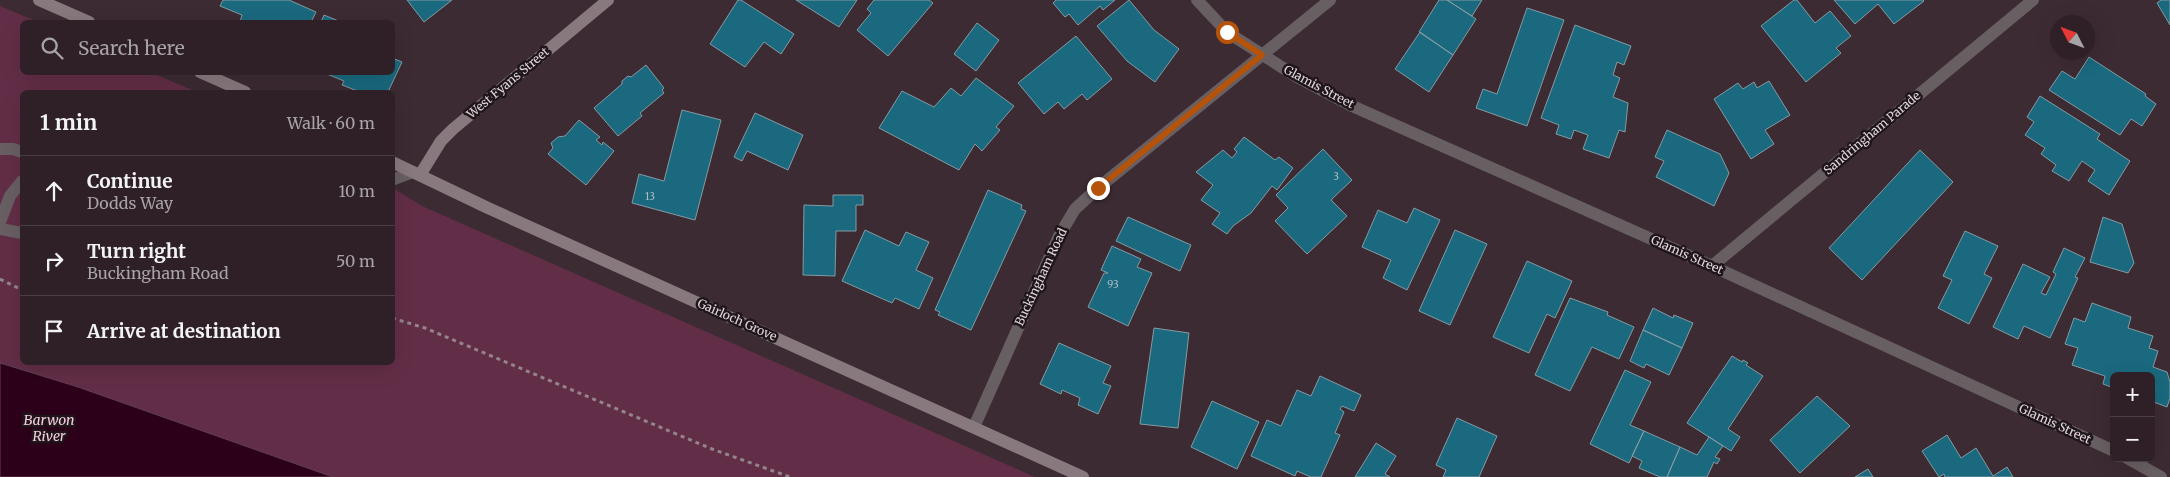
<!DOCTYPE html>
<meta charset="utf-8">
<style>
:root{--surface:#2e2026;--page:#36282e;--text:#f1f3f6;--muted:#a7a3a7;--line:#493e43}
body{margin:0;font-family:Merriweather,serif;background:var(--page);color:var(--text)}
.controls{position:absolute;right:15px;bottom:15px;display:grid;overflow:hidden;border-radius:8px;box-shadow:0 5px 20px #0002}
.controls button{width:45px;height:45px;display:grid;place-items:center;padding:0;border:0;border-bottom:1px solid var(--line);background:var(--surface);color:var(--text);font:25px sans-serif}
.compass{position:absolute;left:2050px;top:15px;width:45px;height:45px;border-radius:50%;background:var(--surface);box-shadow:0 5px 20px #0002;rotate:312deg}
.stop{position:absolute;width:15px;height:15px;margin:-11px;border:4px solid #b45309;border-radius:50%;background:#fff}
.stop.end{background:#b45309;border-color:#fff;box-shadow:0 1px 5px #0008}
.list{margin:0;padding:0;list-style:none}
h2{display:flex;justify-content:space-between;align-items:center;height:65px;margin:0;padding:0 20px;font-size:21px}
h2 small{font-size:16px;font-weight:400;color:var(--muted)}
.list li{display:grid;grid-template-columns:32px 1fr auto;gap:15px;align-items:center;box-sizing:border-box;height:70px;padding:0 20px;border-top:1px solid var(--line)}
.list b{display:block;font-size:19px;white-space:nowrap}
.list p{margin:0;font-size:16px;white-space:nowrap;color:var(--muted)}
.list em{font-size:16px;font-style:normal;color:var(--muted)}
.icon{flex:none;width:28px;height:28px;fill:none;stroke:currentColor;stroke-width:2;stroke-linecap:round;stroke-linejoin:round}
.map{position:relative;flex:none;width:2170px;height:477px;overflow:hidden}
.search{position:absolute;background:var(--surface);box-shadow:0 5px 20px #0002;left:20px;top:20px;width:375px;height:55px;display:flex;align-items:center;gap:12px;box-sizing:border-box;padding:0 18px;border-radius:8px;color:var(--muted);font-size:19px}
.panel{position:absolute;background:var(--surface);box-shadow:0 5px 20px #0002;left:20px;top:90px;width:375px;height:275px;border-radius:8px}
.map>svg:first-child{display:block}
</style>
<div class="map">
<svg width="2170" height="477" viewBox="0 0 2170 477">
<rect width="100%" height="100%" fill="#3d2b33"/>
<path fill="#622e47" d="M0,6L38,22H22V72L152,73L197,92H22V362H392L393,188L422,206L1035,477H333L78,387L0,363Z"/>
<path fill="#2c0019" stroke="#624053" d="M0,363L78,387L333,477H0Z"/>
<path fill="#1a697e" stroke="#849ba3" d="M223,0H289L316,12L311,22H240L242,15L220,6Z
M407,0H452L424,22Z
M738,0H741L794,34L781,54L764,42L745,67L710,44Z
M796,0H857L839,27Z
M874,0H929L933,3L888,56L857,30L871,13L867,9Z
M1056,0H1115L1103,10L1100,6L1078,25L1069,14L1065,17L1053,3Z
M1129,0L1154,30L1179,49L1155,82L1127,61L1097,26Z
M1439,0H1447L1476,19L1453,55L1419,32Z
M1447,0H1482L1472,16Z
M1794,0H1797L1815,23L1830,11L1851,36L1836,48L1841,53L1806,82L1761,26Z
M1834,0H1923L1924,1L1894,24L1878,4L1855,24Z
M2161,0H2170V25L2157,3Z
M1527,8L1564,20L1527,126L1476,108L1483,89L1497,94Z
M324,15L341,22H321Z
M977,23L999,40L976,71L954,54Z
M1575,25L1631,46L1624,65L1617,62L1613,75L1620,78L1613,97L1628,103L1625,132L1619,130L1609,158L1583,149L1588,135L1574,130L1571,139L1556,134L1559,125L1541,118Z
M1420,32L1453,55L1429,92L1395,69Z
M1076,36L1112,79L1087,100L1082,94L1064,109L1058,102L1044,114L1018,83Z
M2089,57L2146,94L2145,96L2156,104L2142,126L2131,119L2120,135L2049,90L2062,71L2075,79Z
M392,58L402,62L388,92H360L342,85L344,81L327,74L392,72Z
M646,65L664,88L662,90L664,93L640,113L642,116L618,136L594,108L622,84V81L628,76L631,77Z
M976,78L1014,106L996,127L1000,130L982,151L975,144L959,170L879,128L902,91L934,107L951,88L961,96Z
M1769,81L1790,115L1765,130L1774,144L1751,159L1714,99L1738,83L1743,89L1754,82L1757,88Z
M2040,96L2100,134L2097,139L2130,161L2109,195L2088,181L2095,170L2082,161L2069,181L2052,171L2056,165L2041,154L2045,148L2025,135L2034,122L2027,117Z
M682,110L721,120L695,220L632,203L639,174L664,181Z
M755,113L803,135L788,170L747,151L742,161L734,157Z
M579,120L600,137L596,140L602,145L603,142L614,151L586,185L548,154L553,148L551,143L558,137L565,136Z
M1667,130L1720,154L1729,173L1714,206L1656,177L1664,161L1655,157Z
M1244,137L1275,160L1279,157L1293,168L1277,190L1272,186L1251,213L1233,226L1227,234L1212,224L1220,213L1201,200L1213,185L1196,172L1223,150L1232,158L1237,152L1234,149Z
M1323,149L1352,180L1331,200L1347,216L1307,254L1275,221L1288,208L1276,195Z
M1920,150L1953,182L1862,280L1829,248Z
M988,190L1022,205L1021,209L1026,211L971,330L938,315L940,312L935,310Z
M833,195H863V205H856V231H836L835,276L803,275L804,205L833,206Z
M1414,208L1440,220L1407,290L1383,278L1391,260L1362,247L1378,210L1407,223Z
M1128,217L1191,245L1180,271L1116,241Z
M2103,217L2122,224L2134,263L2128,273L2090,262Z
M865,230L899,246L906,232L929,242L916,270L933,278L919,309L895,298L892,303L842,281Z
M1455,230L1487,244L1450,325L1419,311Z
M1965,231L1998,246L1984,274L1992,278L1969,324L1938,308L1952,280L1943,276Z
M1112,246L1141,259L1137,267L1152,273L1128,326L1088,307L1104,273H1108L1101,270Z
M2064,248L2085,258L2075,277L2078,278L2050,338L2024,326L2018,339L1993,327L2023,264L2050,277L2041,293L2046,295L2056,274L2053,272Z
M1527,261L1572,281L1555,318L1547,314L1529,353L1493,337Z
M1570,298L1608,312L1607,315L1634,327L1619,359L1592,347L1570,391L1535,375Z
M2092,303L2131,317L2128,328L2153,336L2149,348L2158,351L2153,367L2167,372L2170,382V398L2167,407L2151,401V376H2114V388L2103,384L2105,376L2072,365L2078,348L2065,344L2074,318L2085,322Z
M1653,308L1673,318L1674,315L1693,323L1682,348L1643,330Z
M1154,328L1189,333L1178,428L1140,424Z
M1643,330L1682,348L1669,375L1646,364L1644,368L1630,361Z
M1059,343L1111,366L1103,383L1111,386L1098,414L1078,405L1080,398L1062,390L1061,394L1040,384Z
M1732,356L1742,362L1743,360L1748,363L1746,365L1763,376L1728,429L1740,437L1731,451L1687,423Z
M1625,370L1651,382L1630,425L1644,431L1629,463L1590,444Z
M1320,376L1361,395L1354,411L1342,406L1340,409L1344,412L1335,433L1340,435L1321,477H1311L1297,471L1295,476L1251,456L1267,420L1281,426L1297,390L1311,396Z
M1817,396L1850,426L1800,473L1770,440Z
M1212,401L1259,422L1237,469L1191,447Z
M1457,418L1497,436L1479,477H1443L1446,470L1436,465Z
M1644,431L1680,447L1667,477H1660L1639,468L1642,461L1632,456Z
M1947,435L1961,458L1976,448L1993,476L2007,467L2013,477H1945L1944,474L1939,477L1922,451Z
M1709,437L1723,446L1715,457L1720,459L1717,464L1714,462L1707,477H1667L1680,447L1697,455Z
M1376,443L1396,456L1385,474L1390,477H1355Z
M1868,469L1873,477H1855Z"/>
<g fill="none" stroke-linecap="round" stroke-linejoin="round">
<path stroke="#93848b" stroke-width="3" stroke-dasharray="4 4" stroke-linecap="butt" d="M0,279L22,290
M392,318L425,328L712,449L790,477"/>
<path stroke="#685f63" stroke-width="12" d="M0,149H13L22,152
M392,180L413,172
M0,222L10,196L22,181
M0,229L22,233"/>
<path stroke="#685f63" stroke-width="12" d="M1197,0L1227,32L1297,77L1350,105L1712,266L2114,451
M1712,266L2033,0
M974,427L1059,236L1075,209L1098,188L1330,0
M2127,458L2161,477"/>
<path stroke="#87797e" stroke-width="12" d="M39,0L89,22
M200,72L245,92
M392,162L488,208L1083,477
M420,175L441,141L453,129L608,0"/>
</g>
<g fill="none" stroke-linecap="round" stroke-linejoin="round">
<path stroke="#b45309" stroke-width="6" d="M1098,188L1262,55L1227,32"/>
</g>
<g text-anchor="middle" stroke-width="5" stroke-linejoin="round" paint-order="stroke">
<g font-size="10" fill="#afbac3">
<text x="1336" y="180">3</text>
<text x="650" y="200">13</text>
<text x="1113" y="288">93</text>
</g>
<g font-size="12" fill="#e1d5da" stroke="#1e161a">
<text transform="translate(508 83) rotate(-40)" y="4">West Fyans Street</text>
<text transform="translate(1319 87) rotate(28)" y="4">Glamis Street</text>
<text transform="translate(1872 133) rotate(-40)" y="4">Sandringham Parade</text>
<text transform="translate(1687 255) rotate(24)" y="4">Glamis Street</text>
<text transform="translate(1041 277) rotate(-65)" y="4">Buckingham Road</text>
<text transform="translate(737 320) rotate(24)" y="4">Gairloch Grove</text>
<text transform="translate(2055 424) rotate(25)" y="4">Glamis Street</text>
</g>
<g font-size="14" font-style="italic" fill="#f6cdde" stroke="#1e161a">
<text x="49" y="425">Barwon<tspan x="49" dy="16">River</tspan></text>
</g>
</g>
</svg>
<div class="controls">
<button>+</button>
<button>−</button>
</div>
<svg class="compass" viewBox="-18 -18 36 36"><path d="M0-13l5 13h-10z" fill="#e53935"/><path d="M0 13l5-13h-10z" fill="#a7a3a7"/></svg>
<div class="stop" style="left:1227px;top:32px"></div>
<div class="stop end" style="left:1098px;top:188px"></div>
<div class="search"><svg class="icon" aria-label="search" viewBox="0 0 24 24"><circle cx="10" cy="10" r="6"/><path d="M15 15l6 6"/></svg>Search here</div>
<section class="panel">
<h2>1 min<small>Walk · 60 m</small></h2>
<ul class="list">
<li><svg class="icon" aria-label="ahead" viewBox="0 0 24 24"><path d="M12 20V5M6 11l6-6 6 6"/></svg><div><b>Continue</b><p>Dodds Way</p></div><em>10 m</em></li>
<li><svg class="icon" aria-label="right" viewBox="0 0 24 24"><path d="M7 20v-9h11M14 6l5 5-5 5"/></svg><div><b>Turn right</b><p>Buckingham Road</p></div><em>50 m</em></li>
<li><svg class="icon" aria-label="arrive" viewBox="0 0 24 24"><path d="M6 21V4h12l-3 4 3 4H6"/></svg><div><b>Arrive at destination</b></div></li>
</ul>
</section>
</div>
